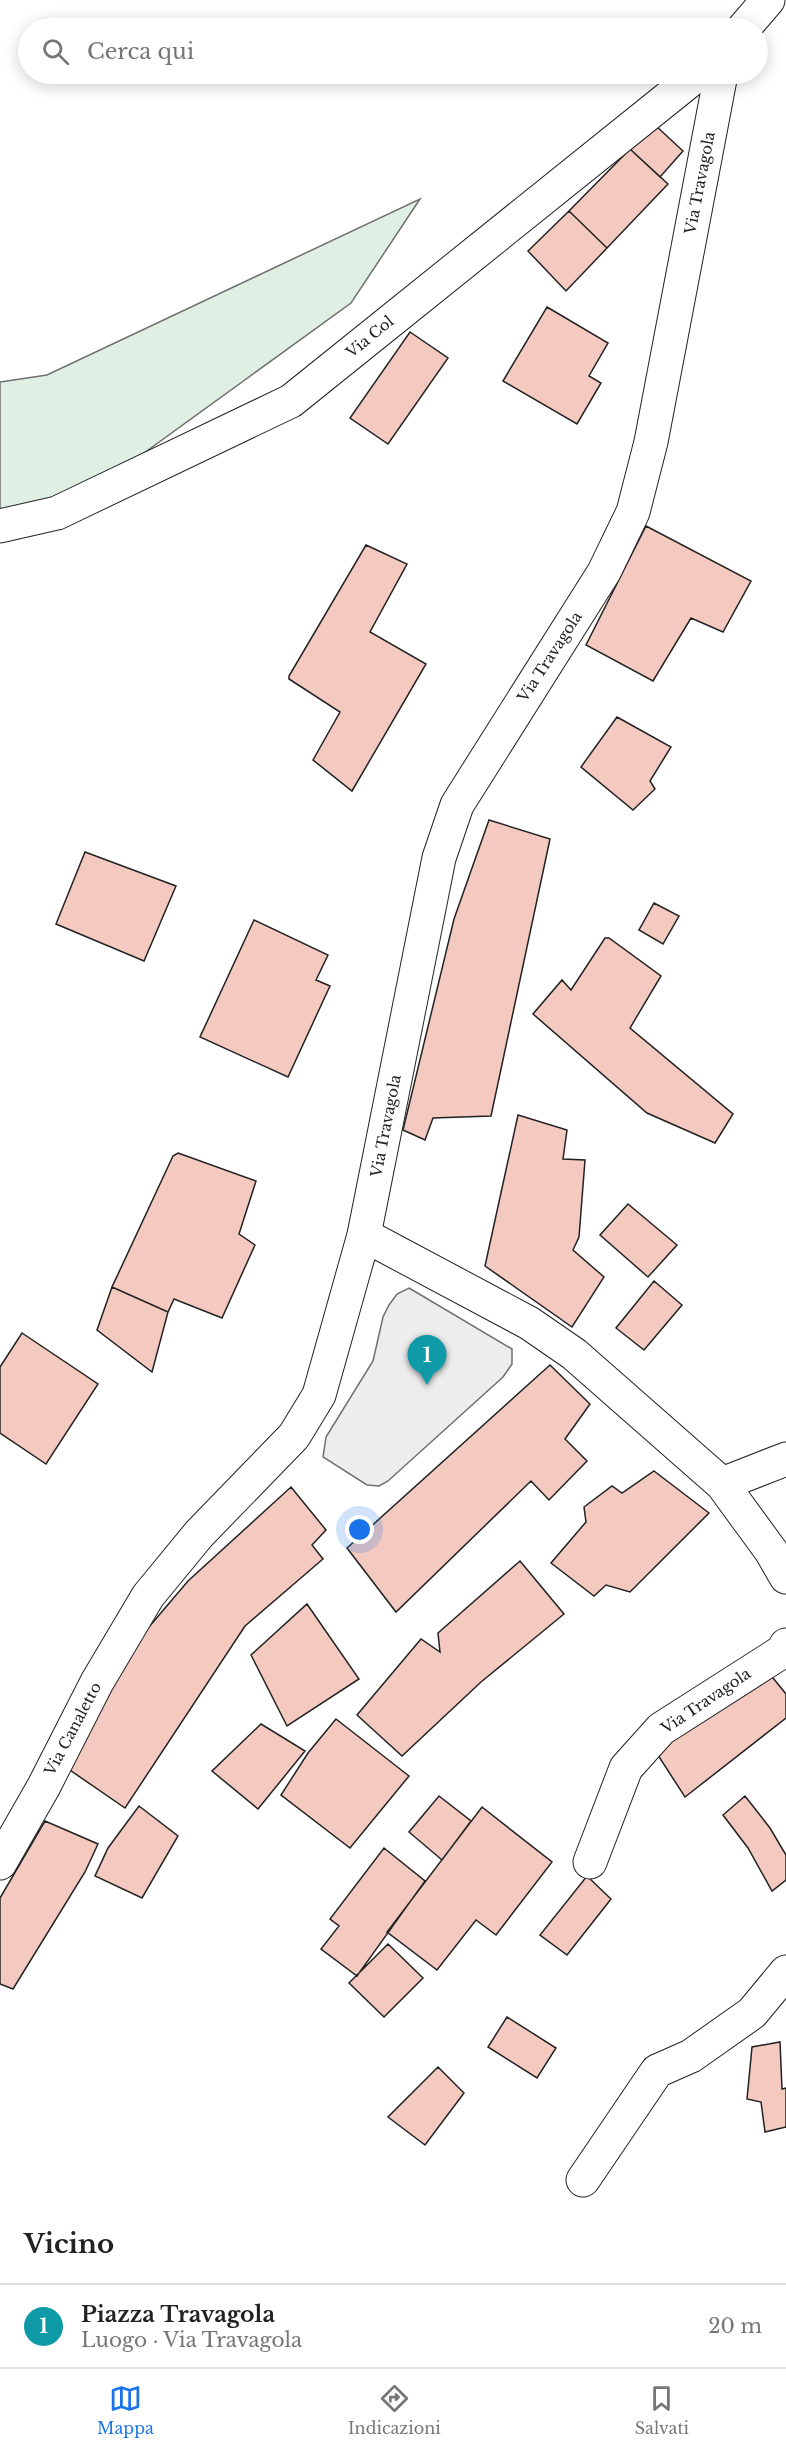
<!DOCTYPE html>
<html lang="it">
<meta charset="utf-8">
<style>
:root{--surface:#fff;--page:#f2f2f2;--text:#222;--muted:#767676;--line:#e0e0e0;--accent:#1a73e8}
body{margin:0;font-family:"Libre Baskerville",serif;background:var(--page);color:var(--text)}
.you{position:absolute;left:360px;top:1530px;width:21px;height:21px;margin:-15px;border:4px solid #fff;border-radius:50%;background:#1a73e8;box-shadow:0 0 0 9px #1a73e833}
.badge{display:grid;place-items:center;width:39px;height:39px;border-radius:50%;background:var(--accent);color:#fff;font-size:20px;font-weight:700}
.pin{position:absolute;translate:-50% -50px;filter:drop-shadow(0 2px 3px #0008)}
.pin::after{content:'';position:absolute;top:32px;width:21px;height:18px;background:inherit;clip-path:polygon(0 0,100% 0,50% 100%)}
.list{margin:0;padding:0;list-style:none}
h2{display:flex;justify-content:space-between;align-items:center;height:78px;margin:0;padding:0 24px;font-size:26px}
h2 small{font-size:20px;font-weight:400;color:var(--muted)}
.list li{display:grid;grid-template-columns:39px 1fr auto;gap:18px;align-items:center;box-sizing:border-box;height:84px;padding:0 24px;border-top:2px solid var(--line)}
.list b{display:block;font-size:22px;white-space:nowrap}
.list p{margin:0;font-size:20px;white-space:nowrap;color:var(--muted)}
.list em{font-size:20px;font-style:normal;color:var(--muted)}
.icon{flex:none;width:33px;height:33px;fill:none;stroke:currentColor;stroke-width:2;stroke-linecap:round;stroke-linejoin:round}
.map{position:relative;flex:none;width:786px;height:2205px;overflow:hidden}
.search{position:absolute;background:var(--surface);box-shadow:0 3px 15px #0003;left:18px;right:18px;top:18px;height:66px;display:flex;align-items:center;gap:15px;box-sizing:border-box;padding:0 21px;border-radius:33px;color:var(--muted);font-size:22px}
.sheet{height:162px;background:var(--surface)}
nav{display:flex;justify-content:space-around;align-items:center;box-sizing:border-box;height:84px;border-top:2px solid var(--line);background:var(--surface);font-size:16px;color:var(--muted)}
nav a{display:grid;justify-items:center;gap:3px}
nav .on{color:var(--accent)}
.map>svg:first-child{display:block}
</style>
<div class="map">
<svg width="786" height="2205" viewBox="0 0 786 2205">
<rect width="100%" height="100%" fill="#fff"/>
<path fill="#e0efe3" stroke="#6f6f6f" stroke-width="1.5" d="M420,199L351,303L68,508L0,513V382L47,375Z"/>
<path fill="#ededed" stroke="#6f6f6f" stroke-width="1.5" d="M409,1288L512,1349V1364L503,1377L388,1481L379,1486L367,1485L323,1457L326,1437L373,1361L383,1317L389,1305L397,1294Z"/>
<path fill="#f3c9c0" stroke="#222" stroke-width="1.5" d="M655,125L683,151L660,177L630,149Z
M630,149L668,184L607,248L569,211Z
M569,211L607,248L566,291L528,251Z
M547,307L608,343L589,376L601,383L577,424L503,381Z
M410,332L448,358L388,444L350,418Z
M646,526L751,581L723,632L691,618L653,681L586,645Z
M366,545L407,564L370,632L426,664L352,791L313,760L340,712L289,679V676Z
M617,717L671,747L650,781L655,789L633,810L581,767Z
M489,820L550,839L491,1116L433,1118L425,1140L403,1130L454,919Z
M85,852L176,886L144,961L56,924Z
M654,903L679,916L663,944L639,930Z
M254,920L328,955L316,980L330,986L288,1077L200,1037Z
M605,938H609L661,976L630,1028L733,1114L715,1143L647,1113L533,1014L562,980L571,990Z
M518,1115L567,1130L563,1159L585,1160L579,1237L573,1250L604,1277L572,1327L485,1266Z
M178,1153L256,1181L239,1234L255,1245L222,1318L174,1299L168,1312L112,1287L173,1156Z
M628,1204L677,1245L648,1277L600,1235Z
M654,1281L682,1305L644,1350L616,1328Z
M112,1287L168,1312L152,1372L97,1330Z
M22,1333L98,1384L46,1464L0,1433V1367Z
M550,1365L590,1404L565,1439L587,1461L549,1500L531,1481L396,1612L347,1548Z
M654,1471L709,1513L630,1592L606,1585L594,1596L551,1563L586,1522L584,1507L612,1486L622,1493Z
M291,1487L326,1530L312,1545L323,1559L245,1626L125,1808L64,1766L143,1634L188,1581Z
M520,1561L564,1614L481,1682L402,1756L357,1715L421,1639L440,1652L438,1633Z
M307,1604L359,1679L287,1726L251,1655Z
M769,1673L786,1694V1718L685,1797L654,1749Z
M336,1719L409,1776L350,1848L281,1795L308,1753Z
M261,1724L305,1751L258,1809L212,1771Z
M439,1796L471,1821L442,1860L409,1832Z
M745,1796L770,1828L786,1855V1880L772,1891L748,1848L723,1815Z
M139,1806L178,1836L142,1898L95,1876L108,1848Z
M482,1807L552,1862L496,1935L476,1920L437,1970L387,1932Z
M45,1821L98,1844L85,1872L13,1989L0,1984V1898Z
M384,1848L425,1881L357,1976L321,1949L339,1926L330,1919Z
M587,1876L611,1899L567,1955L540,1935Z
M388,1944L423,1978L384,2017L349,1983Z
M507,2017L556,2048L537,2078L488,2047Z
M780,2042L782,2089L786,2088V2127L765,2132L761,2102L747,2099L752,2047Z
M438,2067L464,2093L425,2145L388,2117Z"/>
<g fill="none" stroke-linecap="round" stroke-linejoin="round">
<g stroke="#222" stroke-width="35">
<path id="street" d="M0,526L57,513L291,401L698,74
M364,1235L529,1323L574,1354L722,1484L771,1551L786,1577
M722,1484L786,1459
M590,1862L626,1768L661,1729L783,1651L786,1645
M583,2180L657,2071L691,2056L752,2013L786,1972"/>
</g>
<g stroke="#222" stroke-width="35">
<path id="secondary" d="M744,28L768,0
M0,1863L44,1786L97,1682L148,1596L199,1534L294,1436L319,1395L364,1235L439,858L457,805L604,572L633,512L651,442L721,74"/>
</g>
<use href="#street" stroke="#fff" stroke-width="33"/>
<use href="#secondary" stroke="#fff" stroke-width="33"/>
</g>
<g text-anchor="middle" stroke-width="4.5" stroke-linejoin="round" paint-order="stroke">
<g font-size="15" fill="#222" stroke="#fff">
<text transform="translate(700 183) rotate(-79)" y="5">Via Travagola</text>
<text transform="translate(370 337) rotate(-39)" y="5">Via Col</text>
<text transform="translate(550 657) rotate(-57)" y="5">Via Travagola</text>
<text transform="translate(386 1126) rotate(-79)" y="5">Via Travagola</text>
<text transform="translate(706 1701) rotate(-34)" y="5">Via Travagola</text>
<text transform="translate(73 1729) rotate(-62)" y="5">Via Canaletto</text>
</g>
</g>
</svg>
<div class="you"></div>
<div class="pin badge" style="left:427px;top:1385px;background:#0f9aa8">1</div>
<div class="search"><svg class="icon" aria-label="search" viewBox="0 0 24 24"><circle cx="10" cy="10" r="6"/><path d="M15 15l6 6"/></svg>Cerca qui</div>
</div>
<section class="sheet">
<h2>Vicino<small></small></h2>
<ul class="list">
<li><span class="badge" style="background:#0f9aa8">1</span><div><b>Piazza Travagola</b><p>Luogo · Via Travagola</p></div><em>20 m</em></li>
</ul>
</section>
<nav>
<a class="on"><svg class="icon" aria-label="map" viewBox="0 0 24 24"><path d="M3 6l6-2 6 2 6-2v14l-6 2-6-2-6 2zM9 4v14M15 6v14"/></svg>Mappa</a>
<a><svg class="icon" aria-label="directions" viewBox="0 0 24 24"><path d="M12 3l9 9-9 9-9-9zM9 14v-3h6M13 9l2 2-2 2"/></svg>Indicazioni</a>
<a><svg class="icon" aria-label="saved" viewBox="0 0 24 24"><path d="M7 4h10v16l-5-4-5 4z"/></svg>Salvati</a>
</nav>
